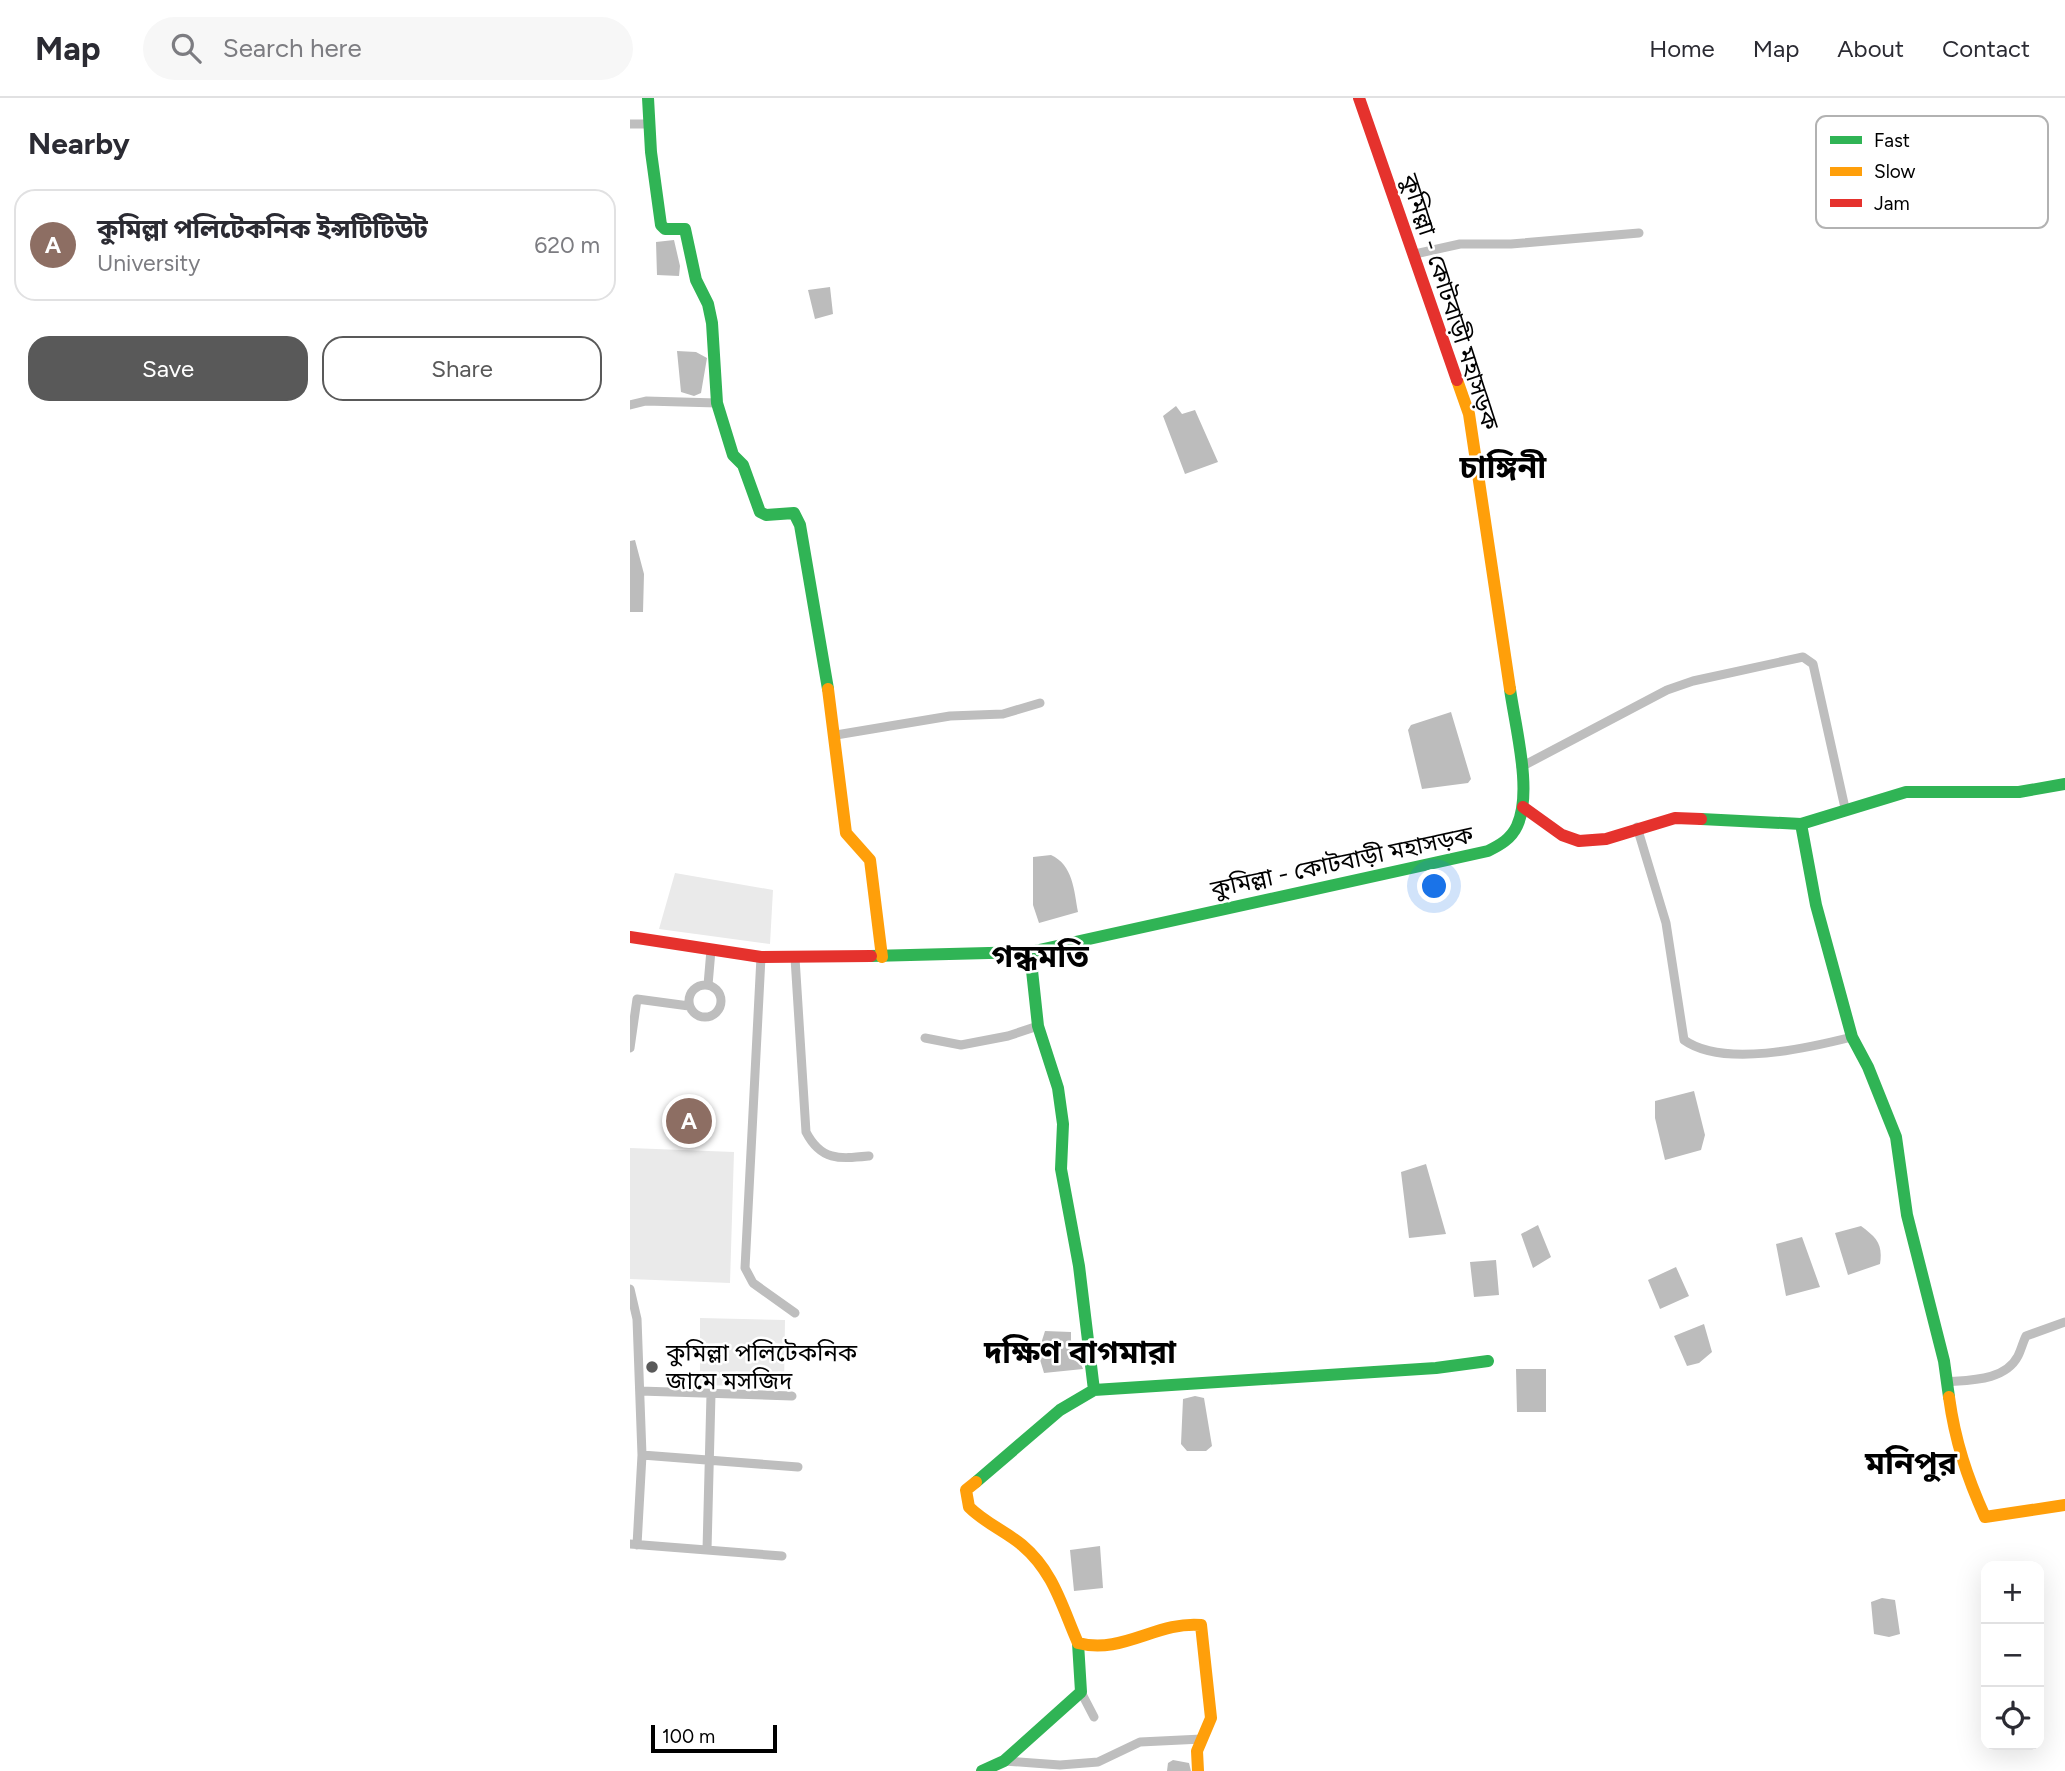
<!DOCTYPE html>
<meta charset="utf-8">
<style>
:root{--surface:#fff;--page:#f7f7f7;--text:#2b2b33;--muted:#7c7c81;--line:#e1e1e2;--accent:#595959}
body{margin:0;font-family:Figtree,"Noto Sans Bengali",sans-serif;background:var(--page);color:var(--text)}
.controls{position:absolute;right:21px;bottom:21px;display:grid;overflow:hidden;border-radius:14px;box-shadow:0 7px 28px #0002}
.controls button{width:63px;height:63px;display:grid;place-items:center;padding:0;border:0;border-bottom:2px solid var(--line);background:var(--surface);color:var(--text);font:35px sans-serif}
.scale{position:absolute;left:21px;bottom:18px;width:126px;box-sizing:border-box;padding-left:7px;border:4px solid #000;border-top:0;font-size:19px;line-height:24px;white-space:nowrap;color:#000;-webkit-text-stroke:5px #fff;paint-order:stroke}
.you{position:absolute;left:805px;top:789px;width:24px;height:24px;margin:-18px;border:5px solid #fff;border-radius:50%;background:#1a73e8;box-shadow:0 0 0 10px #1a73e833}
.badge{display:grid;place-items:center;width:46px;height:46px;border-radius:50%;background:var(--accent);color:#fff;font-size:23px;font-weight:700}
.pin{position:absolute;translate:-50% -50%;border:4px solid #fff;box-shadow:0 2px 7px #0006}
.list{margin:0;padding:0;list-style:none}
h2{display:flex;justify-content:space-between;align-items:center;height:91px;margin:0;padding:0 28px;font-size:30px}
h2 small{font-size:23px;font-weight:400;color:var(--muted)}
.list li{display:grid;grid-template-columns:46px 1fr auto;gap:21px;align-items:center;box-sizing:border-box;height:112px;margin:0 14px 14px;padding:0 14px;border:2px solid var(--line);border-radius:21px}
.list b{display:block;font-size:26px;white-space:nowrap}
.list p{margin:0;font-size:23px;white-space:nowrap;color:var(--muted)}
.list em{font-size:23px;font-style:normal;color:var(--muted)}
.actions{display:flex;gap:14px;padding:21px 28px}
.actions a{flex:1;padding:16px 0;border:2px solid var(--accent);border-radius:21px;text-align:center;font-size:24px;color:var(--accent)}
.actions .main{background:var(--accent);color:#fff}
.icon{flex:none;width:38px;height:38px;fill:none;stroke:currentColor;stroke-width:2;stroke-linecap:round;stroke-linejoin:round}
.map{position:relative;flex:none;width:1435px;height:1673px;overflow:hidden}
header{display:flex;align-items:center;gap:42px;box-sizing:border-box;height:98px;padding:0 35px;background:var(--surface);border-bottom:2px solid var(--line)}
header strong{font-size:33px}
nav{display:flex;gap:38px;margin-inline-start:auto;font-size:24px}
.search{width:490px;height:63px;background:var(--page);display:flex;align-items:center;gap:18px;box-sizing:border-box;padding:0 24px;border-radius:38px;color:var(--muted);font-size:26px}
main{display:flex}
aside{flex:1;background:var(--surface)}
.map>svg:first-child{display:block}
</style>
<header>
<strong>Map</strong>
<div class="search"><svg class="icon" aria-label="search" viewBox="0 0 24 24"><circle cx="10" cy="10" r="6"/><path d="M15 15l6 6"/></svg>Search here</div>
<nav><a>Home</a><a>Map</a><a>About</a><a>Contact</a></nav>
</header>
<main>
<aside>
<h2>Nearby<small></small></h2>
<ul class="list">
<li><span class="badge" style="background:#8d6e63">A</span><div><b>কুমিল্লা পলিটেকনিক ইন্সটিটিউট</b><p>University</p></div><em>620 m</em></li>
</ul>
<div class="actions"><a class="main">Save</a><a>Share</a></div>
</aside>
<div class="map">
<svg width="1435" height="1673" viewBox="0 0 1435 1673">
<rect width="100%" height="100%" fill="#fff"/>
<path fill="#eaeaea" d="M45,775L143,792L140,846L29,831Z
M0,1050L104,1054L100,1185L0,1181Z
M70,1220L155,1222L154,1289L70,1287Z"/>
<path fill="#bcbcbc" d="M44,142L50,168L49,178L27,177L26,144Z
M200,189L203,216L185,221L178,192Z
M47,253L66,254L77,260L71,295L64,298L51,294Z
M546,308L552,316L565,312L588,364L555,376L533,318Z
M5,442L14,476L13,514H0V443Z
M821,614L841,681L838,685L792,691L778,632L781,627Z
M421,757C443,767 444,792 448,814L409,825L403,807V759Z
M1064,993L1075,1037L1071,1052L1035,1062L1025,1020V1003Z
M796,1066L816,1136L779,1140L771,1074Z
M908,1127L921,1159L903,1170L891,1136Z
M1231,1128C1247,1140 1253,1146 1250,1166L1218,1177L1205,1135Z
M1172,1139L1190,1189L1156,1198L1146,1146Z
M866,1162L869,1197L844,1199L840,1164Z
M1046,1169L1059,1198L1030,1211L1018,1182Z
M1074,1226L1082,1254L1069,1265L1057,1268L1044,1238Z
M415,1233L441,1234V1242L453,1271L414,1275L408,1255Z
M886,1271H916V1314H887Z
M565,1298L574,1300L582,1348L576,1353H557L551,1346L553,1301Z
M470,1448L473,1490L444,1493L440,1452Z
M1252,1500L1265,1502L1270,1536L1259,1539L1244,1536L1241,1504Z
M543,1662L559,1665L561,1673H537L538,1665Z"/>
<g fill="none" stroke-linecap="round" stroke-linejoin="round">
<path stroke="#bebebe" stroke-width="9" d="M0,26H19
M785,156L830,146H881L1009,135
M0,307L16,303L87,305
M206,637L320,618L373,616L410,605
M891,669L1037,592L1063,583L1173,559L1183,566L1215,710
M1007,729L1036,825L1054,942C1093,970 1178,950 1222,939
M131,859L115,1170L123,1185L165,1215
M165,860L176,1034C191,1063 209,1061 239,1058
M59 903a16 16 0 1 1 32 0a16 16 0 1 1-32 0Z
M78,887L81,852
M295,940L331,947L378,938L408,928
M0,950L7,901L59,908
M0,1191L7,1221L12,1357L7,1447
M1316,1284C1340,1282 1375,1283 1388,1258C1391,1252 1393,1244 1396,1238L1435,1224
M10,1293L162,1298
M12,1357L168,1369
M0,1446L152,1458
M77,1452L81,1296
M451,1594L464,1619
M374,1663L430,1667L468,1664L510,1644L572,1641"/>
<path stroke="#30b455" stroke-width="12" d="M18,0L21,54L31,127L35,131H55L66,182L78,206L82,225L87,305L103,357L113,367L130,414L136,417L164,415L170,427L198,591
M1071,721L1171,726L1276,694H1389L1435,686
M1171,726L1186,807L1222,939L1238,969L1266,1039L1277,1117L1314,1263L1319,1299
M241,858L400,854L858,753C870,747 881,741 887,728C903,694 885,628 880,591
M464,1292L806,1270L858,1263
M346,1384L430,1312L464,1292L449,1168L431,1071L433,1026L428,990L408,928L400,854
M352,1673L374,1663L451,1594L448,1545"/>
<path stroke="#ff9f0a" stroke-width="12" d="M827,282L839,316L880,591
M198,591L216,735L240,762L252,859
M1319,1299C1325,1343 1337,1379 1355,1419L1435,1407
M346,1384L336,1392L339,1409C355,1425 375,1433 392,1447C424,1474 432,1509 448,1545C492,1557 527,1523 571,1527L581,1620L567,1653L568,1673"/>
<path stroke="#e5322d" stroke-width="12" d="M729,0L827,282
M893,709L932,737L949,743L976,741L1045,720L1071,721
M0,839L131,859L241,858"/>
</g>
<circle fill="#595959" stroke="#fff" stroke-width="2.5" cx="22" cy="1269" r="7"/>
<g text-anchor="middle" stroke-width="5" stroke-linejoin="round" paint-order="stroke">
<g font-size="24" fill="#000" stroke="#fff">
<text transform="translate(820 204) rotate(72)" y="8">কুমিল্লা - কোটবাড়ী মহাসড়ক</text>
<text transform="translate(712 764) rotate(-12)" y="8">কুমিল্লা - কোটবাড়ী মহাসড়ক</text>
</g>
<g font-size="24" fill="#000" stroke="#fff" text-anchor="start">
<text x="36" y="1263">কুমিল্লা পলিটেকনিক<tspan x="36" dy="28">জামে মসজিদ</tspan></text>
</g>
<g font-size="32" font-weight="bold" fill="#000" stroke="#fff">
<text x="873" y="380">চাঙ্গিনী</text>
<text x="410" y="869">গন্ধমতি</text>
<text x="450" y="1265">দক্ষিণ বাগমারা</text>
<text x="1281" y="1376">মনিপুর</text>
</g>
</g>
<rect x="1186" y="18" width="232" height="112" rx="10" fill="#fff" stroke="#b2b2b2" stroke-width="2"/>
<rect x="1200" y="38" width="32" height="8" fill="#30b455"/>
<rect x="1200" y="69" width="32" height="9" fill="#ff9f0a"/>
<rect x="1200" y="101" width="32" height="8" fill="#e5322d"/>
<g font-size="19" fill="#000">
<text x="1244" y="49">Fast</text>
<text x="1244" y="80">Slow</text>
<text x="1244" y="112">Jam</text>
</g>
</svg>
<div class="controls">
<button>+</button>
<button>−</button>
<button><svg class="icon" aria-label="locate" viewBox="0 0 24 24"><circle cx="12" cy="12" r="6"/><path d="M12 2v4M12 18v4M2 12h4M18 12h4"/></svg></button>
</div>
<div class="scale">100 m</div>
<div class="you"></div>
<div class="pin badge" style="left:59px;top:1023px;background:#8d6e63">A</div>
</div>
</main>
